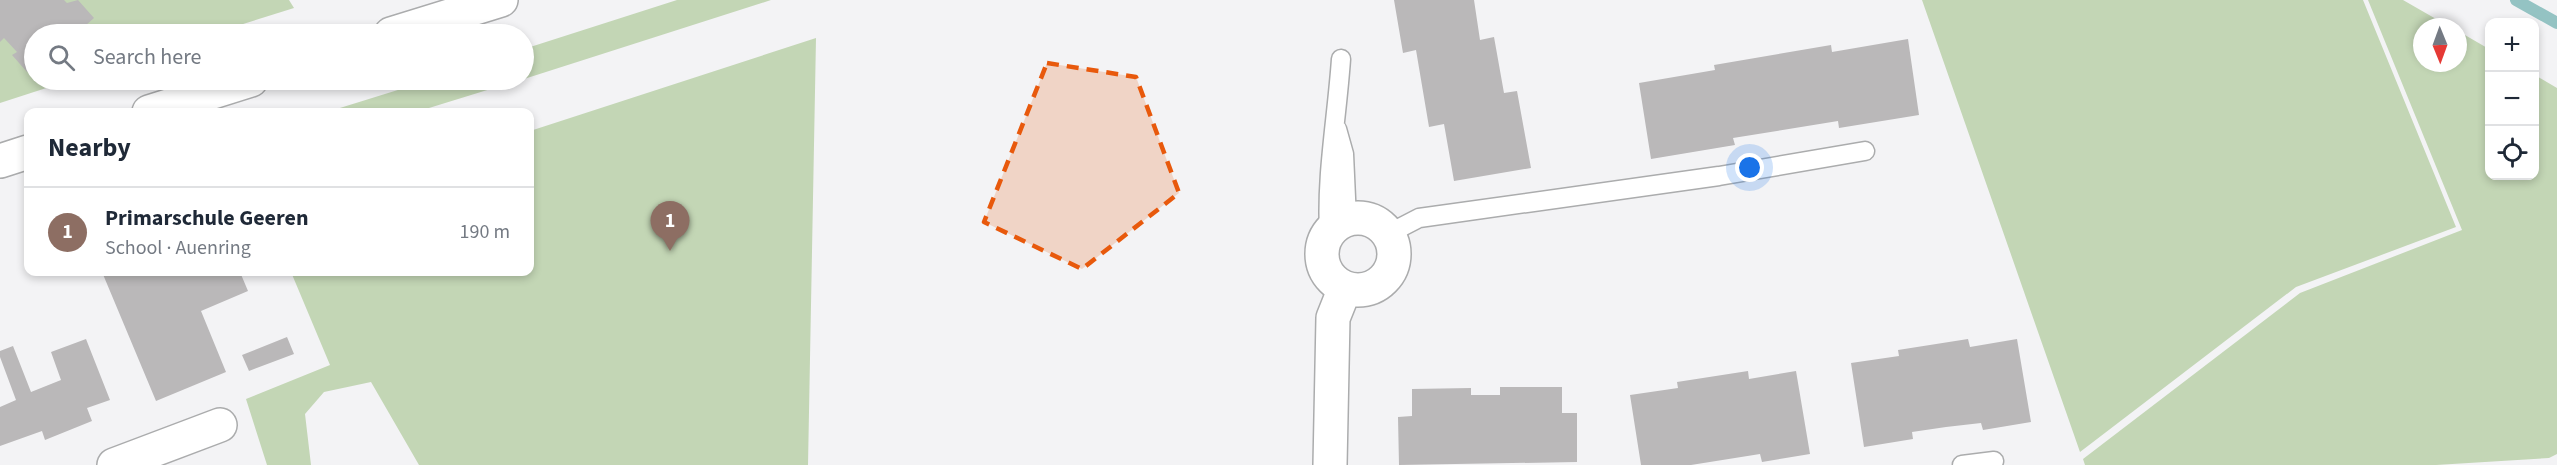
<!DOCTYPE html>
<meta charset="utf-8">
<style>
:root{--surface:#fff;--page:#f6f6f7;--text:#1f2937;--muted:#747a83;--line:#e0e1e3;--accent:#1e835d}
body{margin:0;font-family:"Source Sans 3",sans-serif;background:var(--page);color:var(--text)}
.controls{position:absolute;right:18px;top:18px;display:grid;overflow:hidden;border-radius:12px;box-shadow:0 3px 9px #0003}
.controls button{width:54px;height:54px;display:grid;place-items:center;padding:0;border:0;border-bottom:2px solid var(--line);background:var(--surface);color:var(--text);font:30px sans-serif}
.compass{position:absolute;left:2413px;top:18px;width:54px;height:54px;border-radius:50%;background:var(--surface);box-shadow:0 3px 9px #0003;rotate:179deg}
.you{position:absolute;left:1750px;top:168px;width:21px;height:21px;margin:-15px;border:4px solid #fff;border-radius:50%;background:#1a73e8;box-shadow:0 0 0 9px #1a73e833}
.badge{display:grid;place-items:center;width:39px;height:39px;border-radius:50%;background:var(--accent);color:#fff;font-size:20px;font-weight:700}
.pin{position:absolute;translate:-50% -50px;filter:drop-shadow(0 2px 3px #0008)}
.pin::after{content:'';position:absolute;top:32px;width:21px;height:18px;background:inherit;clip-path:polygon(0 0,100% 0,50% 100%)}
.list{margin:0;padding:0;list-style:none}
h2{display:flex;justify-content:space-between;align-items:center;height:78px;margin:0;padding:0 24px;font-size:26px}
h2 small{font-size:20px;font-weight:400;color:var(--muted)}
.list li{display:grid;grid-template-columns:39px 1fr auto;gap:18px;align-items:center;box-sizing:border-box;height:90px;padding:0 24px;border-top:2px solid var(--line)}
.list b{display:block;font-size:22px;white-space:nowrap}
.list p{margin:0;font-size:20px;white-space:nowrap;color:var(--muted)}
.list em{font-size:20px;font-style:normal;color:var(--muted)}
.icon{flex:none;width:33px;height:33px;fill:none;stroke:currentColor;stroke-width:2;stroke-linecap:round;stroke-linejoin:round}
.map{position:relative;flex:none;width:2557px;height:465px;overflow:hidden}
.search{position:absolute;background:var(--surface);box-shadow:0 3px 9px #0003;left:24px;top:24px;width:510px;height:66px;display:flex;align-items:center;gap:15px;box-sizing:border-box;padding:0 21px;border-radius:33px;color:var(--muted);font-size:22px}
.panel{position:absolute;background:var(--surface);box-shadow:0 3px 9px #0003;left:24px;top:108px;width:510px;height:168px;border-radius:12px}
.map>svg:first-child{display:block}
</style>
<div class="map">
<svg width="2557" height="465" viewBox="0 0 2557 465">
<rect width="100%" height="100%" fill="#f3f3f5"/>
<path fill="#c3d6b5" d="M0,0H289L294,8L211,34H34V80H71L0,103Z
M677,0H771L524,79V49Z
M1922,0H2363L2456,227L2296,287L2080,452Z
M2368,0H2403L2450,27H2422V63H2458V31L2489,49L2490,176H2534L2535,75L2557,88V454L2549,458L2436,465H2085L2083,459L2300,293L2462,230Z
M816,38L808,465H419L371,382L324,392L305,414L311,465H267L246,399L330,365L291,272H530V131Z
M430,80H520L416,112H327Z"/>
<g fill="none" stroke-linecap="round" stroke-linejoin="round">
<path stroke="#94c3c3" stroke-width="12" d="M2516,0L2557,23"/>
</g>
<path fill="#bab8b9" d="M0,0H64L67,3L78,0L94,18L76,34H34V66L27,72L12,55L17,52L4,38L0,42Z
M1394,0H1474L1480,40L1494,37L1504,93L1517,91L1531,168L1454,181L1444,124L1429,127L1416,50L1403,53Z
M1908,39L1919,115L1839,128L1838,121L1733,138L1735,145L1651,159L1639,83L1715,70L1714,65L1831,45L1832,52Z
M102,272H240L248,291L201,311L226,372L156,401Z
M287,337L294,354L249,371L242,355Z
M86,339L110,400L87,408L92,421L45,440L42,431L0,446V407L16,400L0,357V351L13,346L31,392L61,380L51,352Z
M1968,339L1970,347L2017,339L2031,422L1983,430L1981,423L1946,427L1912,432L1913,439L1864,447L1851,363L1899,356L1898,350Z
M1748,371L1749,379L1796,371L1810,454L1762,462L1760,454L1691,465H1641L1630,395L1678,388L1677,382Z
M1500,387H1562V413H1577V462L1399,465L1398,417L1412,416V389L1471,388V395H1500Z"/>
<g fill="none" stroke-linecap="round" stroke-linejoin="round">
<g stroke="#abacad" stroke-width="21">
<path id="service" d="M1337,129L1344,154L1347,220
M1329,232C1326,174 1337,118 1341,59
M1388,234L1419,218L1719,176L1865,151
M1962,465L1994,461"/>
</g>
<g stroke="#abacad" stroke-width="36">
<path id="minor" d="M391,34L501,0
M149,112L251,80
M0,161L28,152
M1322 254a36 36 0 1 1 72 0a36 36 0 1 1-72 0Z
M114,465L220,425
M1330,465L1333,318L1345,288"/>
</g>
<use href="#service" stroke="#fff" stroke-width="18"/>
<use href="#minor" stroke="#fff" stroke-width="33"/>
</g>
<path fill="#e8590c" fill-opacity="0.2" stroke="#e8590c" stroke-width="4.5" stroke-dasharray="12 8" stroke-linejoin="round" d="M1047,63L1136,77L1179,193L1082,269L984,222Z"/>
</svg>
<div class="controls">
<button>+</button>
<button>−</button>
<button><svg class="icon" aria-label="locate" viewBox="0 0 24 24"><circle cx="12" cy="12" r="6"/><path d="M12 2v4M12 18v4M2 12h4M18 12h4"/></svg></button>
</div>
<svg class="compass" viewBox="-18 -18 36 36"><path d="M0-13l5 13h-10z" fill="#e53935"/><path d="M0 13l5-13h-10z" fill="#747a83"/></svg>
<div class="you"></div>
<div class="pin badge" style="left:670px;top:251px;background:#8d6e63">1</div>
<div class="search"><svg class="icon" aria-label="search" viewBox="0 0 24 24"><circle cx="10" cy="10" r="6"/><path d="M15 15l6 6"/></svg>Search here</div>
<section class="panel">
<h2>Nearby<small></small></h2>
<ul class="list">
<li><span class="badge" style="background:#8d6e63">1</span><div><b>Primarschule Geeren</b><p>School · Auenring</p></div><em>190 m</em></li>
</ul>
</section>
</div>
